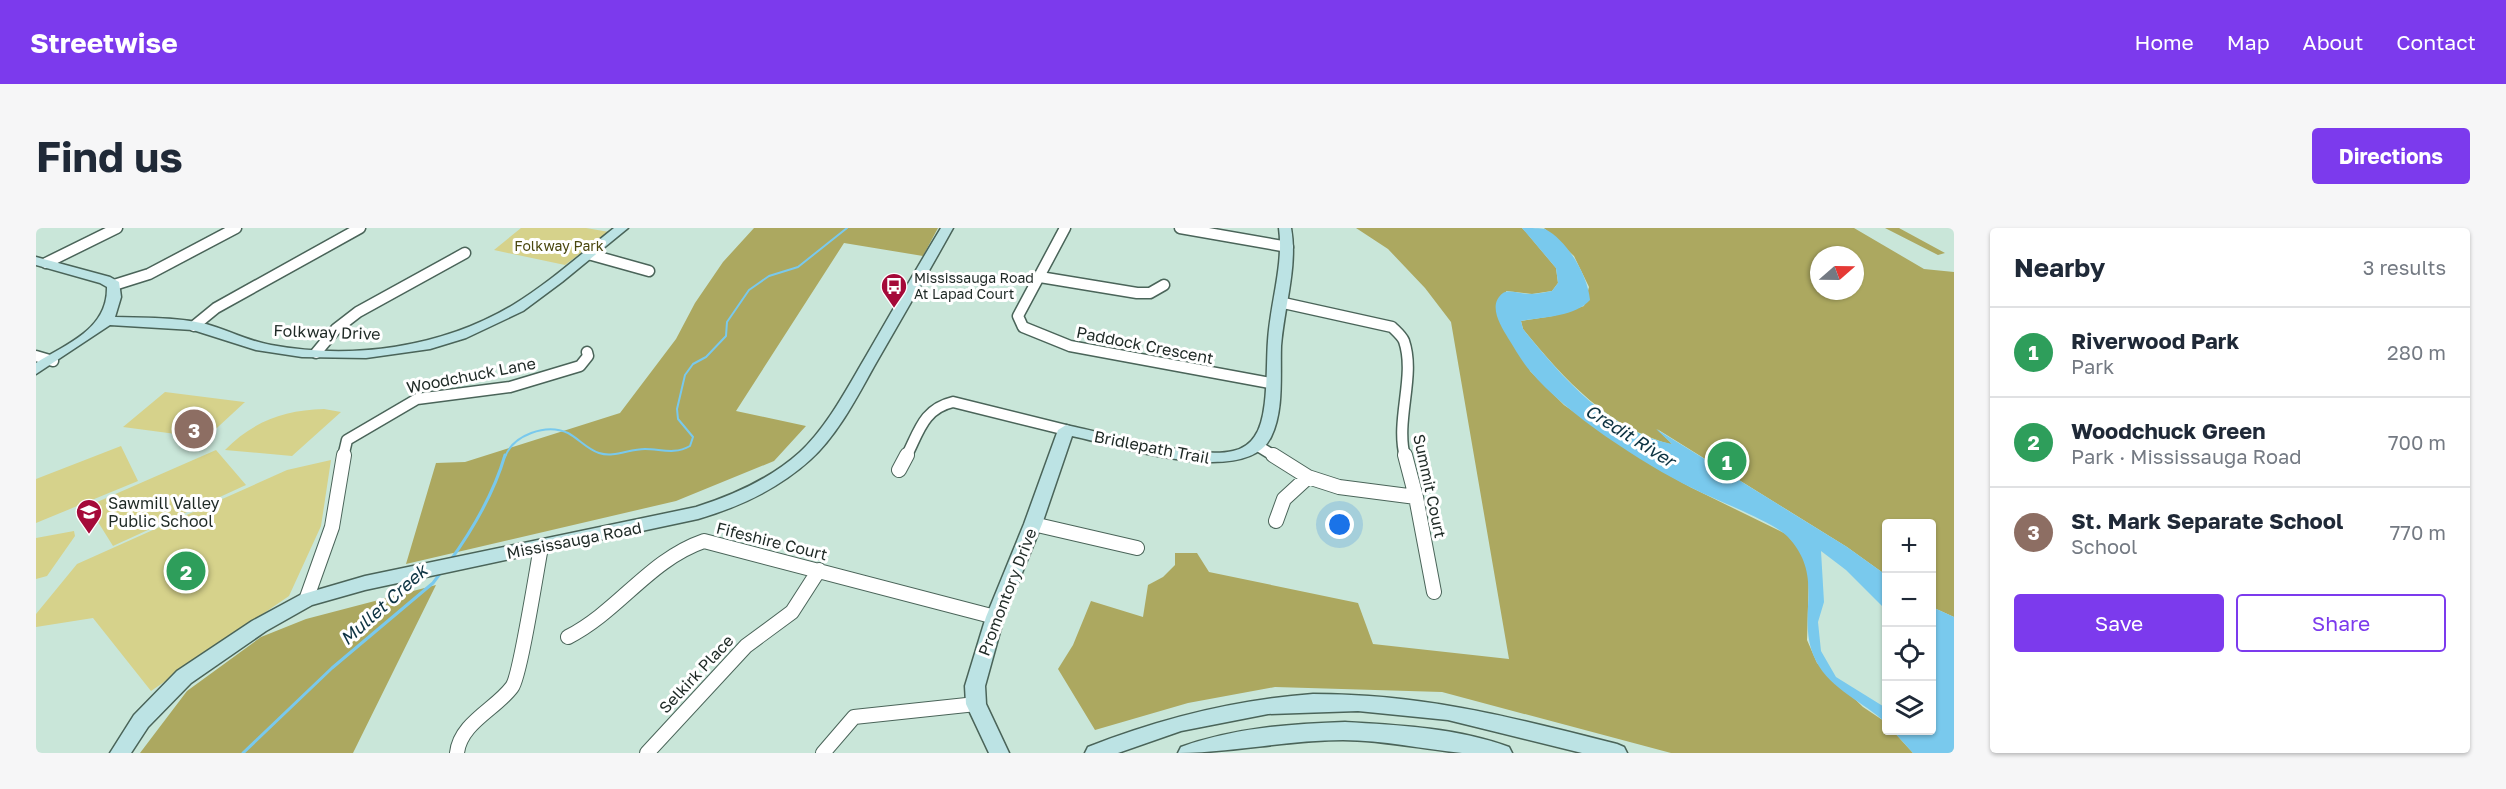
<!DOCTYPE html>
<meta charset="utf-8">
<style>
:root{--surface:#fff;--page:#f6f6f7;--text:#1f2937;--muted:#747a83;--line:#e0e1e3;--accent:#7c3aed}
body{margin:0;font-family:"Golos Text",sans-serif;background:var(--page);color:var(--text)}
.controls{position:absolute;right:18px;bottom:18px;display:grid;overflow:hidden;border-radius:6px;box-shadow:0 2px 4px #0004}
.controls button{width:54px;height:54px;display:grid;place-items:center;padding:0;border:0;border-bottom:2px solid var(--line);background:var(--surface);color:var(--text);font:30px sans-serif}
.compass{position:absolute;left:1774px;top:18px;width:54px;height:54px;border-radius:50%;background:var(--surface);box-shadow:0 2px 4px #0004;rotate:70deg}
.you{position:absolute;left:1304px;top:297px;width:21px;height:21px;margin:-15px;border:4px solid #fff;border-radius:50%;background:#1a73e8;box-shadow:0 0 0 9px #1a73e833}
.badge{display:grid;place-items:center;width:39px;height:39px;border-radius:50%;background:var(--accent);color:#fff;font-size:20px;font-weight:700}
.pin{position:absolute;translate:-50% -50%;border:3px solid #fff;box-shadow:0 2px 6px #0006}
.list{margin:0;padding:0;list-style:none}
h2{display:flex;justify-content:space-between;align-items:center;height:78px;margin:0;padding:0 24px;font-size:26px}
h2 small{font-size:20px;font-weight:400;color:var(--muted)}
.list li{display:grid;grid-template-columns:39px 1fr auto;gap:18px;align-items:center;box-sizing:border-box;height:90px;padding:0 24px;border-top:2px solid var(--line)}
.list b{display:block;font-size:22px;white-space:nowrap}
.list p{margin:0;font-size:20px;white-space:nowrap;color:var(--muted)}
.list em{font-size:20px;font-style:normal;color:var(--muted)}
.actions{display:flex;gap:12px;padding:18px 24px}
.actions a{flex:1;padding:14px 0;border:2px solid var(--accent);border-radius:6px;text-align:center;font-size:21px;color:var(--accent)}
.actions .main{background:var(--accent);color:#fff}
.icon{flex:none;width:33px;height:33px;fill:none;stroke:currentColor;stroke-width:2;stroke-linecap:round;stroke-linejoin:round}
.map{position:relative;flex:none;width:1918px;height:525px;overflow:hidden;border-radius:6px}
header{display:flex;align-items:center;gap:36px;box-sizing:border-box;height:84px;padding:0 30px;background:var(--accent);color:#fff}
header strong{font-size:28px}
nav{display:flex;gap:33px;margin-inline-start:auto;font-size:21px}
.intro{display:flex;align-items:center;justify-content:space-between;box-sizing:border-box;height:144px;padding:0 36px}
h1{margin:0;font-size:42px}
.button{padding:15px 27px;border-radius:6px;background:var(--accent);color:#fff;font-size:21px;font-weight:700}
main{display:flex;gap:36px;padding:0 36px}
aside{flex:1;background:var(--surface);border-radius:6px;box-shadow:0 2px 4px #0004}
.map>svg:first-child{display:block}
</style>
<header>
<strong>Streetwise</strong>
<nav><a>Home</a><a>Map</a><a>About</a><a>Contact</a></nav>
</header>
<div class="intro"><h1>Find us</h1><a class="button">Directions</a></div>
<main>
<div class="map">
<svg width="1918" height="525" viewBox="0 0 1918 525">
<rect width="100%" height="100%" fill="#c9e6d9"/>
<path fill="#d6d28b" d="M485,0H550L573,4L529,37L458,22Z
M129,164L208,174H209L170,210L87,199Z
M288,181L305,184L256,228L189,222C216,194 248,182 288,181Z
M85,218L102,253L0,295V251Z
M180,222L210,257L77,318L52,278Z
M295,232L285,298L253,368L115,463L57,390L0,399V386L41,336L251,242Z
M38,303L39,308L11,348L0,351V310Z"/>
<path fill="#aca860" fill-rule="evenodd" d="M718,0H902L887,28L808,15L700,183L770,198L738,233L640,273L370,336L400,235L429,234L584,185L640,111L659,75L687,34Z
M1320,0H1486L1489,3L1520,40L1522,55L1516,63L1496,66L1470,63L1494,143L1528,177L1615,237L1654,259L1750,306L1765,323L1773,344L1771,412L1781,435L1827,479L1848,493L1850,502L1857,503L1877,525H1635L1406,464L1239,459L1152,475L1059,502L1022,441L1037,417L1055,373L1107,389L1112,357L1127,349L1139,337V325H1161L1173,344L1322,375L1337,416L1473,431L1415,94L1389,60L1352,21Z
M1508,0H1818L1888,41L1918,44V389L1896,379V296H1850V347L1811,319L1621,201L1637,217C1572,200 1528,151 1487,101L1485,93L1517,88L1548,78L1553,59L1538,28ZM1783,27H1819V63H1783Z
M1849,0H1863L1909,25L1902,27Z
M400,357L317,525H104L151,463L225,409L270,391Z"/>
<path fill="#79c9ed" d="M1486,0C1492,0 1504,0 1509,1C1532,13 1552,48 1554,72C1539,89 1505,89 1485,93L1487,101C1526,149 1572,203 1636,216L1620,201L1811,319L1850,347V382L1810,342L1785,323L1788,374L1782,394L1785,423L1800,449L1850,480V495C1828,474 1795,462 1780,433C1758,389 1791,351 1752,309C1738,294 1677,271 1656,260C1607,236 1529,185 1495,144C1486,134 1479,121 1472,110C1465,98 1451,77 1467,65C1473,61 1486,66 1493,66C1501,66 1509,64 1516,63L1522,55L1520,40Z
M1896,379L1918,389V525H1877L1857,503L1896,502Z"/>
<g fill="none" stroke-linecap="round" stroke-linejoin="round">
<path stroke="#79c9ed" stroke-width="2" d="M469,229C477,207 510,195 532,205C543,211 551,221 563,225C578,230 593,221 609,221C625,221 638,227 654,218L657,209L642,191L641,181L649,147L657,136L670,129L690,108L691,94L713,62L733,48L762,39L811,0"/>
<path stroke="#79c9ed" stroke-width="3" d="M414,333C437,301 458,265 469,227
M207,525L296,440L397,355L406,343"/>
<g stroke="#4a6459" stroke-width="13">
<path id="street-far1" d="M1029,0L982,88L987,99L1034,118L1234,155
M1144,0L1252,19
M552,26L613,43
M10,35L81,0
M1004,49L1101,65H1114L1128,57
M78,57L113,46L200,0
M1243,74L1356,99C1360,103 1366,108 1368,113C1380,148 1359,192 1369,229
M158,98L180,80L324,0
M280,125L300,101L322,84L429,25
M0,128L17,133
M1222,218L1240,229
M307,229L311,212L381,171L474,159L544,138L552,128L551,124
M870,229C883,204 887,181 917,174L1030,202"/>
</g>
<g stroke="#4a6459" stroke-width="16">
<path id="street" d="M1237,227L1272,249L1303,259L1380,269
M1369,227L1380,269L1398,364
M863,242L871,227
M1240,293L1248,271L1272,249
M997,296L1101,320
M270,372L296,299L308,227
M532,409C583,383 613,332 668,313L959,389
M421,525C424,495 460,481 476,459C484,449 501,340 505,319
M611,525L710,418L756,384L783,342
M787,525L818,489L940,476"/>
</g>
<g stroke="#4a6459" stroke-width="3">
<path id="secondary" d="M578,0H592L526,54L487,83L430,110L394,121L330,130L266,129L220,122L157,102L74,97L0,146V135C32,115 72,101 71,59L64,55L0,37V29L74,49L83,54L85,69L79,89C109,90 140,89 170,96C192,102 212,113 235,117C316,132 405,120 477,77C513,55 545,26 578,0Z
M905,0H917C892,45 866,90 840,135C822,167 802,207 774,232C742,261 703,279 662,291L329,362L276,377L230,403L155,455L112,499L95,525H74L98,487L141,443L216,393L264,367L329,348L660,279C698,267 734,251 764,224C791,199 810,162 829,130C854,87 879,43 905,0Z
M1243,0H1255C1262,38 1248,79 1245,118C1244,147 1248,183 1235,209C1210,261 1080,217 1036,208L1006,296L968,389L949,458L950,476L973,525H953L930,476L929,458L950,389L988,296L1022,202L1030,197C1070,205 1160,232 1197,223C1206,221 1214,216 1219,208C1233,189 1230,137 1232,113C1234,76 1248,37 1243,0Z
M1277,466C1388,466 1475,489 1581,516L1588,519L1591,525H1546L1412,492L1322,483L1232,486L1145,503L1082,525H1049L1052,519C1126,490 1198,472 1277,466Z
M1309,494C1363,497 1422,500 1473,519L1476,525C1460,525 1442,525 1426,525C1386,521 1347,512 1307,512C1251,512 1197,525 1142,525L1145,519C1197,500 1253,496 1309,494Z"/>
</g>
<use href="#street-far1" stroke="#fff" stroke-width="10"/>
<use href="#street" stroke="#fff" stroke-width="14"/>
<use href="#secondary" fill="#bce3e4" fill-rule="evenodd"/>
</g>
<defs>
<g id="bus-pin" transform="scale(1.35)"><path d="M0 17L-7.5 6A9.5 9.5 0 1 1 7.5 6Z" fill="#a50a39" stroke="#fff"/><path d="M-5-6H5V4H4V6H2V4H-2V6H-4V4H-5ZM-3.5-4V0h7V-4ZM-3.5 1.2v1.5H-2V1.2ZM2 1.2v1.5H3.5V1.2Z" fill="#fff"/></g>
<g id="school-pin" transform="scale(1.35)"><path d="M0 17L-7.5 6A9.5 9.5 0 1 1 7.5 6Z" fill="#a50a39" stroke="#fff"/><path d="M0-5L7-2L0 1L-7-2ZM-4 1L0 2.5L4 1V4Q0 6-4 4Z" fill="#fff"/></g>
</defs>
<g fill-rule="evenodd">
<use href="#bus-pin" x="858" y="58"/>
<use href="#school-pin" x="53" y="284"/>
</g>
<g text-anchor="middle" stroke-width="6" stroke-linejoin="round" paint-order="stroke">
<g font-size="14" fill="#4a470e" stroke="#fff">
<text x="523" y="23">Folkway Park</text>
</g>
<g font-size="14" fill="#1e2925" stroke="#fff" text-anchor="start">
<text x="878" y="55">Mississauga Road<tspan x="878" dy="16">At Lapad Court</tspan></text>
</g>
<g font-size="16" fill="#1e2925" stroke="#fff">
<text transform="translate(291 104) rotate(2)" y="6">Folkway Drive</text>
<text transform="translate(1109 117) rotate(11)" y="6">Paddock Crescent</text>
<text transform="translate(435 147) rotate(-11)" y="6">Woodchuck Lane</text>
<text transform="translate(1116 219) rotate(11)" y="6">Bridlepath Trail</text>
<text transform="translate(1394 258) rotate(78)" y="6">Summit Court</text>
<text transform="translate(538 312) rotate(-11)" y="6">Mississauga Road</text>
<text transform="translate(736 313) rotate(14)" y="6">Fifeshire Court</text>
<text transform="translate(971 364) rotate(-69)" y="6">Promontory Drive</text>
<text transform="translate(660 446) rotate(-47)" y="6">Selkirk Place</text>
</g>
<g font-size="16" fill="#1e2925" stroke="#fff" text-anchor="start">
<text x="72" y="281">Sawmill Valley<tspan x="72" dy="18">Public School</tspan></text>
</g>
<g font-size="18" font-style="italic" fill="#0d3342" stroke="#fff">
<text transform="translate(1594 208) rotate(32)" y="6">Credit River</text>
<text transform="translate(348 377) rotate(-42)" y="6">Mullet Creek</text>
</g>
</g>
</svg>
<div class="controls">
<button>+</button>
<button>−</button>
<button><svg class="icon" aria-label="locate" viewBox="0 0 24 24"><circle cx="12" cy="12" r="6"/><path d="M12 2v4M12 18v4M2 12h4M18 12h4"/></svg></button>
<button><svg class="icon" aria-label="layers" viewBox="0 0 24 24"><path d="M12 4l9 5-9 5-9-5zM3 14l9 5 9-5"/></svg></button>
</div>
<svg class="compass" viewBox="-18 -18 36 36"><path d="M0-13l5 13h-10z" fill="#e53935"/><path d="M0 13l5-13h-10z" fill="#747a83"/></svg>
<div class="you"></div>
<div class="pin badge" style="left:1691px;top:233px;background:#2e9e5b">1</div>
<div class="pin badge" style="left:150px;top:343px;background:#2e9e5b">2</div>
<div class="pin badge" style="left:158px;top:201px;background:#8d6e63">3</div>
</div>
<aside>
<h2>Nearby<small>3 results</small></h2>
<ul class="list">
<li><span class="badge" style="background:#2e9e5b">1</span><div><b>Riverwood Park</b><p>Park</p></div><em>280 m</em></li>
<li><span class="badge" style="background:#2e9e5b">2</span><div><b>Woodchuck Green</b><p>Park · Mississauga Road</p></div><em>700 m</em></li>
<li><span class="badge" style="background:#8d6e63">3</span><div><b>St. Mark Separate School</b><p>School</p></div><em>770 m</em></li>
</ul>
<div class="actions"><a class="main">Save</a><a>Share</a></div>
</aside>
</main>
